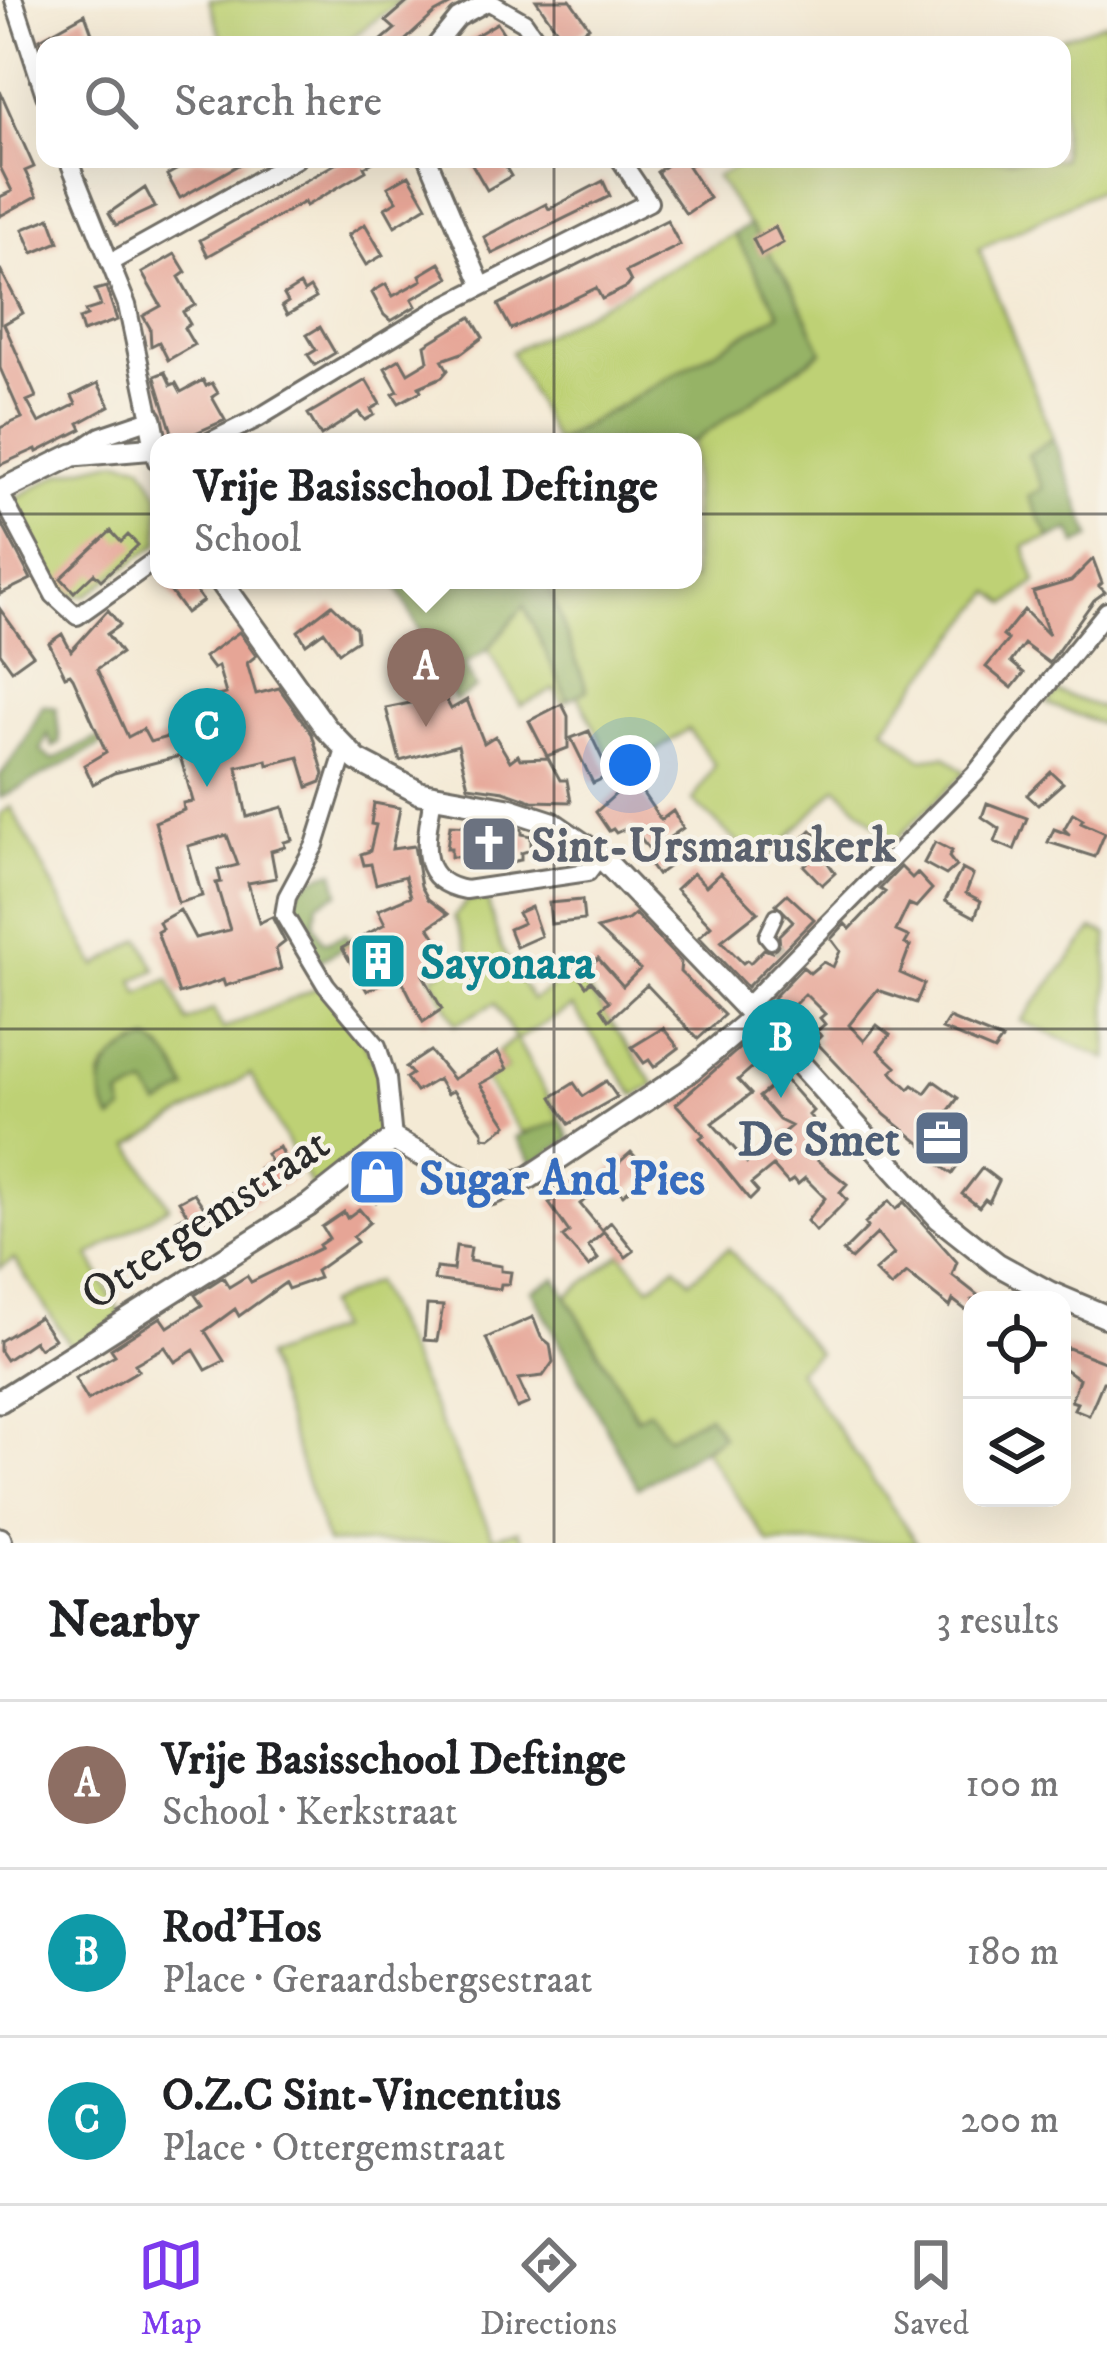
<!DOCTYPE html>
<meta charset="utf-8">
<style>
:root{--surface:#fff;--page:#f2f2f2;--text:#202124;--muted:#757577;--line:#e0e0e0;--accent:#7c3aed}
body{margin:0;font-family:"IM FELL DW Pica",serif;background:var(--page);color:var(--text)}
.controls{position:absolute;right:36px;bottom:36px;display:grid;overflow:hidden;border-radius:24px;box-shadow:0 12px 48px #0002}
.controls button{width:108px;height:108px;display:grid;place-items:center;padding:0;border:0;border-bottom:3px solid var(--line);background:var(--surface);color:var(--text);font:60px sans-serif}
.you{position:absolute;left:630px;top:765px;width:42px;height:42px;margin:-30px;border:9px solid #fff;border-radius:50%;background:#1a73e8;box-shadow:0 0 0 18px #1a73e833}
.badge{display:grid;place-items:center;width:78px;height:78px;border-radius:50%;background:var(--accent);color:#fff;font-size:39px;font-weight:700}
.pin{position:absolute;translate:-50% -99px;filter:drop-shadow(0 3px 6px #0008)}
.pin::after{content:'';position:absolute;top:63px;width:42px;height:36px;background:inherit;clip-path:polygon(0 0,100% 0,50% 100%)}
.popup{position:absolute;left:150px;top:433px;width:552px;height:156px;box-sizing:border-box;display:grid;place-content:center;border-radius:24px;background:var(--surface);filter:drop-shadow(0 3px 9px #0005);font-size:39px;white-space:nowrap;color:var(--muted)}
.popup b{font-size:45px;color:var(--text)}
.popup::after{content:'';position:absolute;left:50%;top:100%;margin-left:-24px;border:24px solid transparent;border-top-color:var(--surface)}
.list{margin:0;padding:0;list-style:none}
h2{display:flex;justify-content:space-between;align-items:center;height:156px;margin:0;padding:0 48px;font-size:51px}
h2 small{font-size:39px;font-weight:400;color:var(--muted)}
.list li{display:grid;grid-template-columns:78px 1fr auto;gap:36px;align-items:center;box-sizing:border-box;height:168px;padding:0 48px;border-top:3px solid var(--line)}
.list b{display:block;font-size:45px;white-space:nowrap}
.list p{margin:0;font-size:39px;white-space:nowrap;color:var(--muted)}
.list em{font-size:39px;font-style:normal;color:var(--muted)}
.icon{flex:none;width:66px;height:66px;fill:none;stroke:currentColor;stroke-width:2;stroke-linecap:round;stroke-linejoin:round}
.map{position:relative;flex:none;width:1107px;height:1543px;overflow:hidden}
.search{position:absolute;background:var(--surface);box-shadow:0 12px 48px #0002;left:36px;right:36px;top:36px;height:132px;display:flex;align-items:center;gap:30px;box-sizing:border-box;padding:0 42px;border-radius:24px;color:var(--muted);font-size:45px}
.sheet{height:660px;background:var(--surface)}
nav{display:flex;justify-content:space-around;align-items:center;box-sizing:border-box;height:168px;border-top:3px solid var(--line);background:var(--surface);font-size:33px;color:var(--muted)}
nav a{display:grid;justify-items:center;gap:6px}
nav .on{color:var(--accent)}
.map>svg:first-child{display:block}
</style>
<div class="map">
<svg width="1107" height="1543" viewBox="0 0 1107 1543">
<rect width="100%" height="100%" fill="#f7f3e8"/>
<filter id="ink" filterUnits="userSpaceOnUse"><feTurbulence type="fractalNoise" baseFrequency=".00833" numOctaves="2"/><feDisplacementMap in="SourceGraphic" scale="24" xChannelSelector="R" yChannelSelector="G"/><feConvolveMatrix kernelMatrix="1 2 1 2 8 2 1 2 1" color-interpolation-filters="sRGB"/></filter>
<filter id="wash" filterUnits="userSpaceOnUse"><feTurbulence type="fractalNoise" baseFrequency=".004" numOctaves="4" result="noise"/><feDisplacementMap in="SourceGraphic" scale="48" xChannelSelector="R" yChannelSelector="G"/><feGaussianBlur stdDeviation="2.7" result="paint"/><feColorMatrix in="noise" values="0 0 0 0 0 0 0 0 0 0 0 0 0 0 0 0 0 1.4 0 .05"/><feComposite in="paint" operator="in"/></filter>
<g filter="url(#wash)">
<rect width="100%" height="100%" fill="#f4ead5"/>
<path fill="#bed175" stroke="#747e50" stroke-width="3" fill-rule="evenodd" d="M209,0H402L342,45H224Z
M1107,22V186L979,249L1053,438L1028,455L1043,488L1029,497L1050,538L1024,546L1036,582L1008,604L992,592L884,727L921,759L945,756L965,772L893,842L837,787L762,865L693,801L715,765L688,729L619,776L578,695L587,689L546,580H693V442L822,352L795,293L716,177L751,159H1062V45H1042Z
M734,234L781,313L555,442L511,352Z
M118,460L142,464L159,494V543L87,595H71L55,588L14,499L62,473Z
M524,605L568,700L562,703L555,689L521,706L488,650Z
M1057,692L1107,710V726L1047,704Z
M11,807L96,966L141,939L156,970L134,980L139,993L169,979L187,1022L213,1009L223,1029L321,986C357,1029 396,1074 382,1134L315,1193L250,1074L131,1146L169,1206L89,1256L122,1316L72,1348L14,1259L0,1268V814ZM137,1043L162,1048L177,1067L187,1089L147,1085L119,1097L100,1078L106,1066Z
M487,899L501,948L532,1000L576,973L655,1085L635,1095L572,1007L517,1040L561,1121L552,1127L521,1132L485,1081L507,1069L498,1052L515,1038L495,1003L456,1024L432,977L470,955L454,917L467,901Z
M1093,929L1107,934V1059L1021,1021Z
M728,1248L818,1353L797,1370L917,1543H769L704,1450L722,1436L708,1415L667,1438L638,1419L567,1296L621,1254L650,1287L676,1266L690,1281Z
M374,1282L493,1537L518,1530L525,1543H327L265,1357L336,1329L326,1305Z"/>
<path fill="#96b366" stroke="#606f48" stroke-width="3" d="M750,225L795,293L822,351L693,442H557L780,314L734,234Z
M1053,438L1091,537L1077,544L1070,530L1050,538L1028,496L1043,488L1028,455Z
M394,580H546L587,690L568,700L524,606L487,650L464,665L476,688L455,701Z
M43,705L56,708L60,743L53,747L48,734L41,751L52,760L100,737L103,744L0,798V776L24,743Z
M334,871L339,893L318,903L314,923L322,940L327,942L346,934L351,943L318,962L289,909C298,883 308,878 334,871Z
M150,1041C170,1052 178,1069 187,1090L159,1106L147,1086L120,1097L124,1111L112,1120C88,1082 108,1050 150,1041Z
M561,1121L570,1139L533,1164L515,1137Z
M556,1278L637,1418L649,1410L668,1437L708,1415L722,1436L638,1488L532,1290Z"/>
<g id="blocks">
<path fill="#e6a596" d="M410,0H459L435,13L400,45H376L395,29L386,21Z
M536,0H570L589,27L566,43Z
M85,14L96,45H42L40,39Z
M497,23L506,37L501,40L492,45H460Z
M0,91L34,167L25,171L37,196L0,216V197L12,191L0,167Z
M196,159H249L180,198L167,175Z
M344,159H379L364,167L366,171L306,206L304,202L208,256L200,240Z
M469,159H501L511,176L487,190Z
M675,159H701L688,166L709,198L686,214L657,172Z
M409,175L427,206L395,226L385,208L397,201L388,187Z
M603,181L610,196L492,254L484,237L546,204L549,209Z
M145,188L155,207L116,225L109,213Z
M50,218L59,242L33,253L23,229Z
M667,220L680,245L626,272L631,282L627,287L602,299L596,288L511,329L498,305Z
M365,224L383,255L366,265L348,235Z
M775,227L783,243L761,255L753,239Z
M175,254L186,272L179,277L195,305L183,312L190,324L184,328L194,345L168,360L159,342L151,346L150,328L143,316L161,306L142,273Z
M440,263L449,278L412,299L416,306L391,321L384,315L372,293L375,290L386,284L393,296L422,280L420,275Z
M0,269L23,313L4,324L36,397L27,401L39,423L76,404L72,396L98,383L110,406L79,423L82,429L37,452L36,449L0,465V428L22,418L0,368Z
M300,285L304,292L310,288L316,298L287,315L282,306L288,302L284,295Z
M106,287L117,320L83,332L79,319L87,316L85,311L101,306L95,290Z
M471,317L483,337L462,353L442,360L448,370L442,377L419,387L421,391L399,403L393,394L398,391L385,368L400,359L408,373L428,361L425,345Z
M320,327L335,353L315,365L308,355L316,350L307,335Z
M165,372L171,385L176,383L181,392L203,380L206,386L212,383L218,393L212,397L225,420L175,442L156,381L155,376Z
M366,380L380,404L371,409L374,415L365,420L358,412L321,436L308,414Z
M0,520L31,579L0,594Z
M111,531L121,542L128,535L138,545L101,580L94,573L74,592L61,578Z
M1093,559L1102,583L1099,586L1105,592L1094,600L1049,663L1024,644L1011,662L1024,673L1012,688L986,667L1008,640L1003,636L1024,610L1049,635L1033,592L1071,581Z
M162,580H194L191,585L203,601L186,613Z
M332,605L356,628L357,640L339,652L324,631L306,644L298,631Z
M0,609L33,655L12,670L0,653Z
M108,610L120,625L107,634L121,653L97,669L128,737L143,729L150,742L174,735L173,730L204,721L198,701L226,694L218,666L213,669L204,657L239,632L256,656L247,663L256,694L279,688L312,734L324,774L321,782L308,787L299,757L268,765L267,760L237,767L247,817L283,807L292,840L284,842L285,847L271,851L276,878L248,883L259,923L272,917L285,942L276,949L281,969L225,986L223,980L179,994L157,932L162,929L159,922L180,910L195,938L230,930L216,883L221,882L218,870L238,865L227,835L188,846L202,896L178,903L155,822L184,810L183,803L193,801L180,756L114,773L93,784L84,765L106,752L73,678L70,674L65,676L49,643L62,634L71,651Z
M444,696L451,709L467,700L484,743L495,736L510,761L518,755L520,759L548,758L560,780H567L571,802L532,801L504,791L468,786L458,745L400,761L386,708Z
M562,704L568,716V748L547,756L529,721Z
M589,731L610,775L593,783L571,738Z
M1051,772L1063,783L1038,805L1027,795Z
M636,783L661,820L673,811L683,828L662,843L676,861L657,875L648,862L655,857L632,826L616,833L613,829L609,831L596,812L618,792Z
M374,803L400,808L392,849L414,846L421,886L428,899L448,914L429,927L449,958L423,975L442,1009L423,1022L399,974L367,991L342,948L385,924L378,910L411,896L405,876L376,884L371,864L364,865L361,854L370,851L376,825L371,824Z
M987,803L1027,818L1014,850L995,842L1000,829L982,817Z
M1073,813L1083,819L1081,822L1105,833L1095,857L1048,842L1054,829L1070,835L1064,829Z
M479,822L522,829V834L531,836V850L521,853V860L510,862H477L478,857H451V848H447L450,825L479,826Z
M811,830L830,849L823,856L835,873L822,885L804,866L814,856L800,841Z
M935,842L952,851L949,857L956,866L946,875L924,863Z
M901,867L912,878L917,873L932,889L916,907L909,904L896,931L909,937L905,944L910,946L900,973L924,984L916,1003L877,990L849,1025L864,1041L877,1025L890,1035L878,1050L896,1067L891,1072L909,1089L913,1085L925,1093L934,1081L958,1098L941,1121L963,1138L957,1146L967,1153L952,1174L936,1162L939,1158L885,1115L819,1045L816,1041L821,1036L817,1031L825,1024L820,1018L825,1014L805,994L787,1012L773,998L803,967L810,973L823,962L833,967L840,951L831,939L845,924L850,929L885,892L880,889Z
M962,869L973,875L966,893L981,901L975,917L945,901Z
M693,873L706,886L720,873L758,912L721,941L743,963L747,960L750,963L764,949L772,952L780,947L779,935L793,921L776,904L787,894L814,919L747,987L699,937L711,926L676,889Z
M582,900L584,920L551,924L549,903Z
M531,907L541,936L516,947L509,929L523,923L518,913Z
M635,914L681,962L680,972L724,1015L698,1039L647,985L609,1020L601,1008L609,1001L591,981L586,986L579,976L598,958L623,986L640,969L597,929L628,920Z
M949,1018L1002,1040L994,1051L942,1029Z
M663,1028L679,1048L654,1067L649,1060L644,1063L632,1047Z
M751,1038L766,1055L738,1080L751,1094L712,1123L747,1163L791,1126L779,1120L759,1097L783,1077L813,1111L809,1115L831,1140L815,1155L817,1160L847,1184L840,1192L847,1200L816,1231L807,1221L825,1198L805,1178L798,1184L794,1179L788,1183L773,1166L751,1184L758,1192L750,1200L700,1138L704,1135L676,1104Z
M430,1051L453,1079L498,1052L507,1069L480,1084L507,1125L490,1138L483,1137V1132L453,1091L447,1094L438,1079L416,1092L406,1078L412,1074L406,1067Z
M606,1081L617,1097L569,1124L552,1097L574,1083L583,1096Z
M279,1147L294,1177L235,1213L225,1197L261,1173L259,1168L271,1162L266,1154Z
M631,1152L649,1172L623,1195L605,1175Z
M388,1162L396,1172L383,1184L388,1191L376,1202L360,1184Z
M982,1168L999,1181L989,1202L985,1199L979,1207L962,1194Z
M583,1175L596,1190L580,1204L602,1230L611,1222L634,1251L626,1257L604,1232L588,1246L598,1259L589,1267L563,1237L569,1232L549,1203Z
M194,1193L211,1218L207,1221L210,1226L190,1241L177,1220L187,1214L179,1201Z
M889,1201L896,1209L904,1202L957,1262L952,1275L984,1300H972V1315L953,1300L950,1307L907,1273L891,1287L875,1271L894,1254L877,1234L851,1259L843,1252L868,1227L865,1223Z
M359,1209L370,1222L353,1237L357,1242L316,1271L319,1278L288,1289L285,1283L239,1316L235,1309L205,1331L224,1361L206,1370L194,1350L175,1362L165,1347L135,1364L139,1370L88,1400L75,1378L115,1355L111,1349L161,1317L168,1327L202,1305L195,1295L223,1277L229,1287L247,1276L251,1282L321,1248L319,1245L329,1238L322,1227L344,1212L347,1218Z
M456,1246L471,1248L469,1261L501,1266V1271L511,1272L509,1284H501L500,1289L434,1280L436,1268L453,1270Z
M427,1305L443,1306L437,1341L424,1340Z
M39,1317L54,1339L39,1348L34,1341L6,1360L0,1351V1341Z
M533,1317L541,1337L550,1344L553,1362L543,1376L518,1379L529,1403L517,1408L486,1338Z
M1066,1347L1107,1363V1382H1103L1089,1415L1074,1409L1077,1403L1071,1401L1079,1379L1062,1367Z"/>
</g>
</g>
<g filter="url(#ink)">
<use href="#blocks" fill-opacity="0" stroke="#716e66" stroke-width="3"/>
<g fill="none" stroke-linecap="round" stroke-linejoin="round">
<path stroke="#ccc4b3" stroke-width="12" stroke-dasharray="12 6" stroke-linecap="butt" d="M771,942L784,955"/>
<g stroke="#716e66" stroke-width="18">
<path id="pedestrian" d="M771,942L766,936L776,915"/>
</g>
<g stroke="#716e66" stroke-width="22">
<path id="minor" d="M14,0L45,95
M486,0L524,22L540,45
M436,45L458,18L487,2
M68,159L127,305L151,419L101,436L74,454
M428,159L482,286
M111,262L296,159
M209,442L258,418L436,310L649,202L620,159
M0,493L54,595L77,616L154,561
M345,750L315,845L287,897L284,915L326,985L377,1046L387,1078L393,1139
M433,796C427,836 413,881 466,890L588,872L600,856
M746,1007L975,774L1107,611"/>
</g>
<g stroke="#716e66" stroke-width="27">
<path id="tertiary" d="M151,419L159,460
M0,491L73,455L156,448
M220,580L326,728L357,760L420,793L509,809L552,823L600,856L802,1066L939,1218L997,1264L1050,1293L1107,1317
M0,1401L309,1205L393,1139L490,1194L530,1177L688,1072L755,1016
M0,1539L1,1543"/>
</g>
<use href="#pedestrian" stroke="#fff" stroke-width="12"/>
<use href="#minor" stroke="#fff" stroke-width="16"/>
<use href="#tertiary" stroke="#fff" stroke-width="21"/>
</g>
</g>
<path fill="none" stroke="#2b2b2b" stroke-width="3" stroke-opacity="0.55" d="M554,0V45M554,159V1543M0,514H1107M0,1029H1107"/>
<defs>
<g id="church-square" transform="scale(3)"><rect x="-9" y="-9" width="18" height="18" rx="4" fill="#6b7280" stroke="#f7f3e8"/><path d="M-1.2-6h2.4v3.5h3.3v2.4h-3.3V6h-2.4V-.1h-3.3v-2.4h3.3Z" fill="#fff"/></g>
<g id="building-square" transform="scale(3)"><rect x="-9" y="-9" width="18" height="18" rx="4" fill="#0f9aa8" stroke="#f7f3e8"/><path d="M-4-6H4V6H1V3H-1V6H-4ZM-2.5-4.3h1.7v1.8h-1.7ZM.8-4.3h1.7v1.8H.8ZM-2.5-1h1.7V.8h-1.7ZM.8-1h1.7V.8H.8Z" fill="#fff"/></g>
<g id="office-square" transform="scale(3)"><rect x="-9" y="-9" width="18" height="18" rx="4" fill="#5c6f8a" stroke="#f7f3e8"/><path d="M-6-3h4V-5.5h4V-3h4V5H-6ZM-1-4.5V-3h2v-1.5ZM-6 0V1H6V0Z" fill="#fff"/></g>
<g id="shop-square" transform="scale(3)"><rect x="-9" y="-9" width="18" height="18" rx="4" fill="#3f7fe0" stroke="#f7f3e8"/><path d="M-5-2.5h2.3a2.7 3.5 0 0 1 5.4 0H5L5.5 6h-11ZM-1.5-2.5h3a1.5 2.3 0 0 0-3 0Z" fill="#fff"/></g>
</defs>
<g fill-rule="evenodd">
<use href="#church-square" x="489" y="844"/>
<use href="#building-square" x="378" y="961"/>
<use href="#office-square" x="942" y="1138"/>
<use href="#shop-square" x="377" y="1177"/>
</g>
<g text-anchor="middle" stroke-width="9" stroke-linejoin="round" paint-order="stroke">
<g font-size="48" font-weight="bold" fill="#5b616d" stroke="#f7f3e8" text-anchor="start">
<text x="531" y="861">Sint-Ursmaruskerk</text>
</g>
<g font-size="48" font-weight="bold" fill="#0d838f" stroke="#f7f3e8" text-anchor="start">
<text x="420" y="978">Sayonara</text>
</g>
<g font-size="48" font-weight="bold" fill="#4e5e75" stroke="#f7f3e8" text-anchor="end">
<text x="900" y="1155">De Smet</text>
</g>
<g font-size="48" font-weight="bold" fill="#366cbe" stroke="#f7f3e8" text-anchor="start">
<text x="419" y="1194">Sugar And Pies</text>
</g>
<g font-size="48" fill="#2b2b2b" stroke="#f7f3e8">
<text transform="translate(204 1217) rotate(-34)" y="17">Ottergemstraat</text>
</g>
</g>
</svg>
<div class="controls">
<button><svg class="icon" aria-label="locate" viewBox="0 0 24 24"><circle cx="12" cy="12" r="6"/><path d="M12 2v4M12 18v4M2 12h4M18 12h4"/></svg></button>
<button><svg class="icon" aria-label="layers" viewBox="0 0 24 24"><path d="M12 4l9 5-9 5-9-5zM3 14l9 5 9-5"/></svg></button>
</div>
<div class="you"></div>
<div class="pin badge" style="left:426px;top:727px;background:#8d6e63">A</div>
<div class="popup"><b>Vrije Basisschool Deftinge</b>School</div>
<div class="pin badge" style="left:781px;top:1098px;background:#0f9aa8">B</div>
<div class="pin badge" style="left:207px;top:787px;background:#0f9aa8">C</div>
<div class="search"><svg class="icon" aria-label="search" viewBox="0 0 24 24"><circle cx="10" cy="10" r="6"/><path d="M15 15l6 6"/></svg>Search here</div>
</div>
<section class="sheet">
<h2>Nearby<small>3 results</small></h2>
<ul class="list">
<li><span class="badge" style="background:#8d6e63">A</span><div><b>Vrije Basisschool Deftinge</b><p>School · Kerkstraat</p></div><em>100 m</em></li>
<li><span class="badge" style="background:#0f9aa8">B</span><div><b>Rod'Hos</b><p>Place · Geraardsbergsestraat</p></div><em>180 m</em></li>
<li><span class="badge" style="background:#0f9aa8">C</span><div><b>O.Z.C Sint-Vincentius</b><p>Place · Ottergemstraat</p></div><em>200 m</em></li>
</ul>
</section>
<nav>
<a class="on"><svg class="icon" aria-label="map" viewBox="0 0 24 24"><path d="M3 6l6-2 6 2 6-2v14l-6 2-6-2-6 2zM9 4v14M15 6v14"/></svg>Map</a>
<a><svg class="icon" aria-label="directions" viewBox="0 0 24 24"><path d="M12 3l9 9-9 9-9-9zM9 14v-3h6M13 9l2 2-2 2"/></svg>Directions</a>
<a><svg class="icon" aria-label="saved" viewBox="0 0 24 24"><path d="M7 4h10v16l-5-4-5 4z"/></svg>Saved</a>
</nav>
